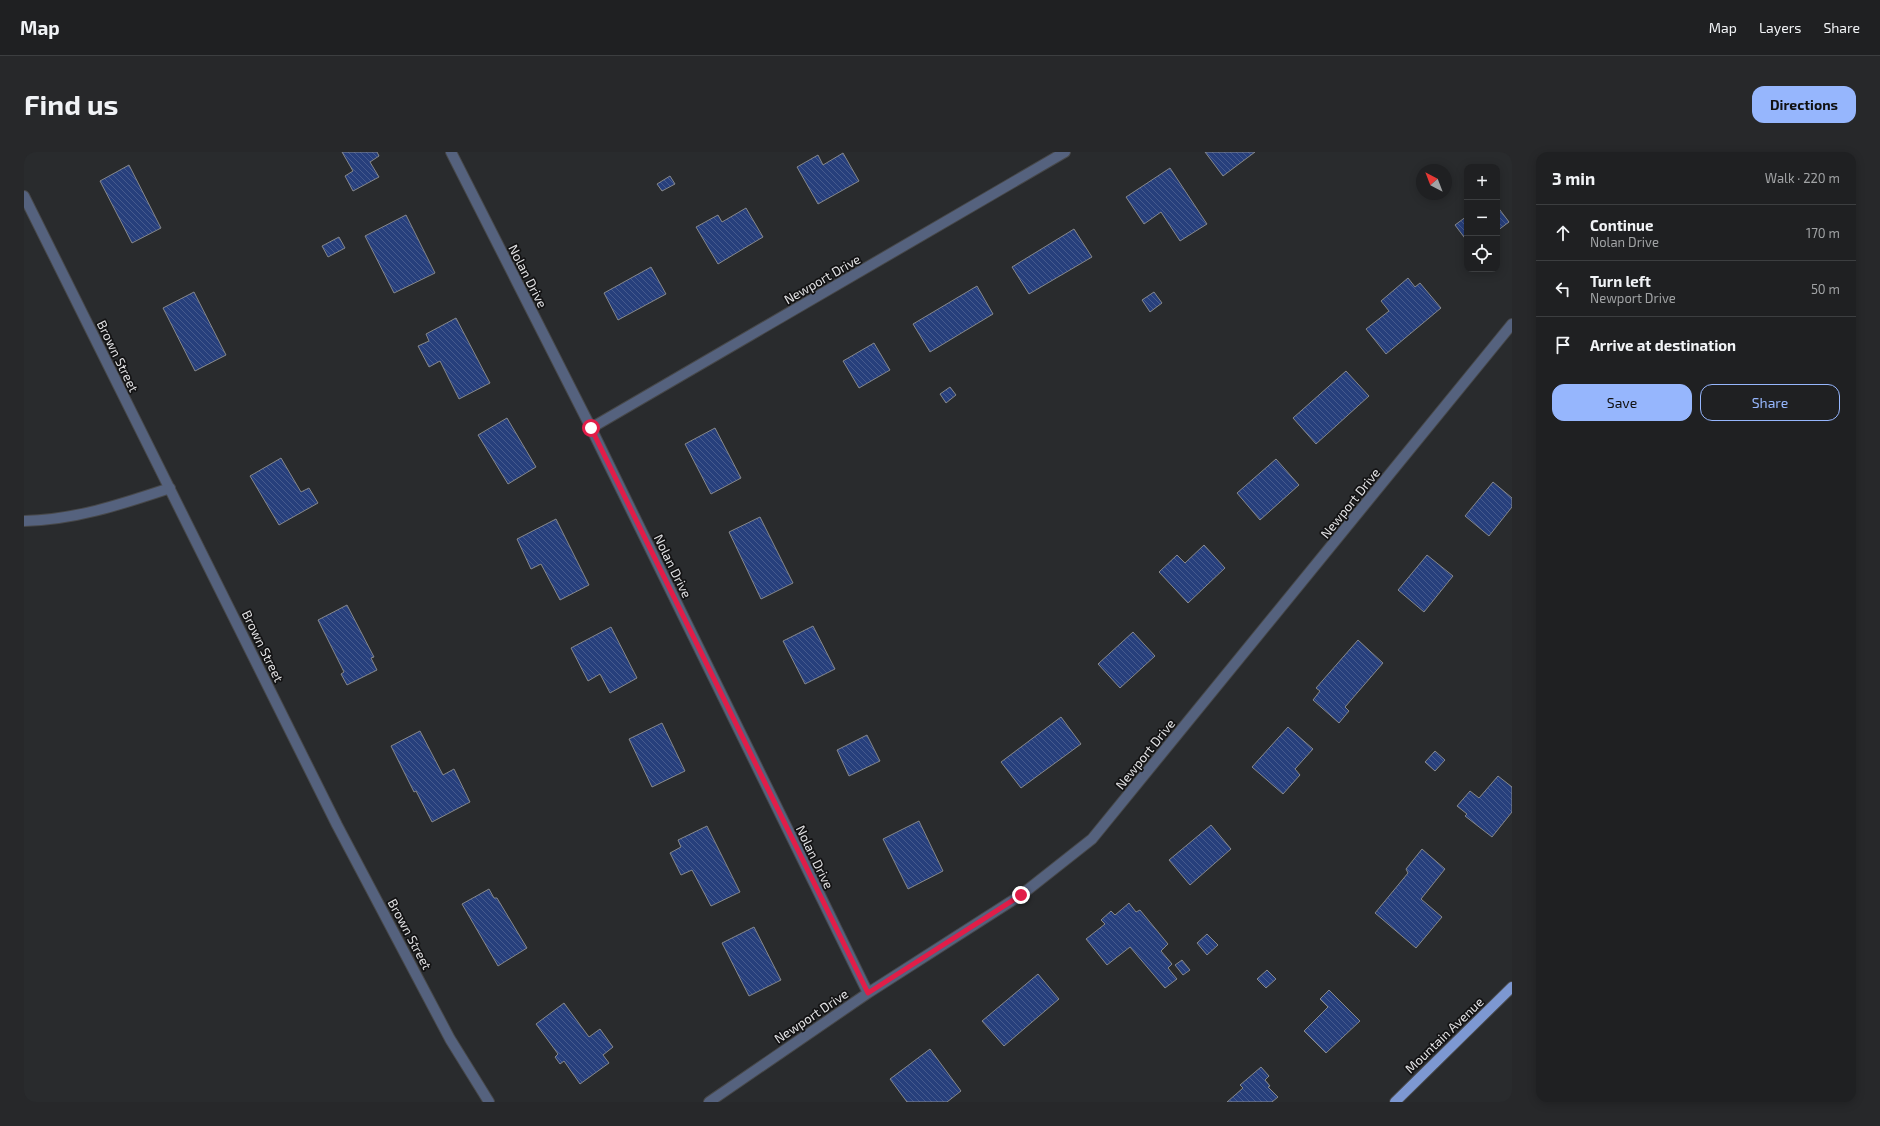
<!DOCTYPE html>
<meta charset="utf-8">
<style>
:root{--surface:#1f2022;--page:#27282a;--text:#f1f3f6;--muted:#a1a3a5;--line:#3c3e40;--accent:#96b6fd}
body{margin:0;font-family:"Exo 2",sans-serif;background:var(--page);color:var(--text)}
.controls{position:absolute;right:12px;top:12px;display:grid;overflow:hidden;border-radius:8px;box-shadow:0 2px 10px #0003}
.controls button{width:36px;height:36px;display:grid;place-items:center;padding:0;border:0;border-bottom:1px solid var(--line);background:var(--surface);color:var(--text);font:20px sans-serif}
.compass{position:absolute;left:1392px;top:12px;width:36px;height:36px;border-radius:50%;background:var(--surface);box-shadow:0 2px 10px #0003;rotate:318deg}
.stop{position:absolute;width:12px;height:12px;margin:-9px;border:3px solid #e11d48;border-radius:50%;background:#fff}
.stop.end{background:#e11d48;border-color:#fff;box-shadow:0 1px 4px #0008}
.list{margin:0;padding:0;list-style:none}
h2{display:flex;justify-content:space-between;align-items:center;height:52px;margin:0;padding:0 16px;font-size:17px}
h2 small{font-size:13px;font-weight:400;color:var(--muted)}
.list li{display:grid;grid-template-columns:26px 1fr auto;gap:12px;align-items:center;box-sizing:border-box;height:56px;padding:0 16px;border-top:1px solid var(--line)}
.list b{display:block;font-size:15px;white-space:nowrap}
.list p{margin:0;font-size:13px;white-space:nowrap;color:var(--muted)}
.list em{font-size:13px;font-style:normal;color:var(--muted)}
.actions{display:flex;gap:8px;padding:12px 16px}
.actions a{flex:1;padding:9px 0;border:1px solid var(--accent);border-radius:12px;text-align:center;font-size:14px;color:var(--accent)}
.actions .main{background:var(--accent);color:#111}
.icon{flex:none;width:22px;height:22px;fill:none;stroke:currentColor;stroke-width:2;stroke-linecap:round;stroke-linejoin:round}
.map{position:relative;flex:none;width:1488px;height:950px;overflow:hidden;border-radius:12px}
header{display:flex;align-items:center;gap:24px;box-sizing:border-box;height:56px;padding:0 20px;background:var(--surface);border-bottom:1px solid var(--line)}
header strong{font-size:19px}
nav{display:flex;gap:22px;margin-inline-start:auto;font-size:14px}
.intro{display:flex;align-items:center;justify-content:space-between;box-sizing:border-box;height:96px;padding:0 24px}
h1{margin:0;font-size:28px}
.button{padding:10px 18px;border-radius:12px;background:var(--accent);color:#111;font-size:14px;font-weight:700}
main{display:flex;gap:24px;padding:0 24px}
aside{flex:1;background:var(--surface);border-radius:12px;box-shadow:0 2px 10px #0003}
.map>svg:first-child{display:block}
</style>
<header>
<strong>Map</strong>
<nav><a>Map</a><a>Layers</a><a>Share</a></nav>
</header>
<div class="intro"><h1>Find us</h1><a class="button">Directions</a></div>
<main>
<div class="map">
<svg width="1488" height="950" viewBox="0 0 1488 950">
<defs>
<pattern id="building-back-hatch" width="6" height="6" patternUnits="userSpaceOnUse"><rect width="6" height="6" fill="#273f7c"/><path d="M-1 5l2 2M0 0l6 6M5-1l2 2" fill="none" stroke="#465a8e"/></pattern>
</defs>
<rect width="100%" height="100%" fill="#292b2d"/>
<path fill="url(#building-back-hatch)" stroke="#86888b" d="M318,0H353L355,4L346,10L355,25L329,39L321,24L329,19Z
M1181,0H1231L1199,24Z
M819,1L835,29L794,52L773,15L794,3L799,13Z
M105,13L137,76L108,91L76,29Z
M1146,16L1183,72L1156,89L1137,60L1120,72L1102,45Z
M646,24L651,32L638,39L633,32Z
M1473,54L1485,70L1473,79Z
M722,56L739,85L694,112L672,75L694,63L698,70Z
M382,63L411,121L370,141L341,84Z
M1443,64V89L1431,73Z
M1050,77L1068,105L1005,142L988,115Z
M315,85L321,96L304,105L298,94Z
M627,115L642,142L594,168L580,141Z
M1384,126L1391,135L1396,131L1417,156L1362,202L1342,177L1365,159L1357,149Z
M953,134L969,162L906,200L889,172Z
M170,140L202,203L171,219L139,156Z
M1130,140L1138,151L1126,160L1118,148Z
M432,166L466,231L435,247L416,209L405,215L394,194L405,189L402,182Z
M850,191L866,218L835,236L819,209Z
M1322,219L1345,244L1292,292L1269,266Z
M926,235L932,243L922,251L916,242Z
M483,266L512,315L484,332L454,283Z
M691,276L717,326L687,342L661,292Z
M257,306L277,340L285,336L294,351L255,373L226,324Z
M1252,307L1275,333L1236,368L1213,341Z
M1469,330L1488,346V355L1465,384L1441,364Z
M736,365L769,431L737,447L705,380Z
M532,367L565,433L536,448L517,412L507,417L493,387Z
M1180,393L1201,416L1164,451L1135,420L1153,403L1161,411Z
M1403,403L1429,424L1400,460L1374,438Z
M323,453L350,505L347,506L353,518L323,533L317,522L320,520L294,468Z
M789,474L811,517L781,532L759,489Z
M587,475L613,526L586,541L576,522L564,529L547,496Z
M1109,480L1131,504L1096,536L1074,512Z
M1334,488L1359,511L1321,555L1325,559L1315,571L1289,548L1296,539L1292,536Z
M1037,565L1057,592L997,636L977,610Z
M638,571L661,619L628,635L605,587Z
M1264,575L1289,597L1271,617L1276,623L1259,642L1228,615Z
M396,579L419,623L430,617L446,650L408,670L392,639L390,640L367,594Z
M843,583L856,609L825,624L813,598Z
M1411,599L1421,608L1411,619L1401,610Z
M1474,624L1488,635V660L1468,685L1441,664L1443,662L1433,654L1446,639L1455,646Z
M895,669L919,719L884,737L859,687Z
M1187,673L1207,697L1166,733L1145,708Z
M683,674L716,740L687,754L668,718L657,723L646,701L657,695L654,688Z
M1398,697L1421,717L1397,747L1418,765L1392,796L1351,761L1384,721L1382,717Z
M465,737L470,746H473L503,796L474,814L438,752Z
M1105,751L1112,760L1116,758L1144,792L1137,799L1148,812L1144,816L1153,827L1141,836L1106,795L1083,813L1062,787L1081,772L1077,768L1087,759L1091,763Z
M730,775L757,828L725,844L698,791Z
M1183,782L1194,793L1183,803L1173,791Z
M1158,808L1166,818L1159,823L1151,813Z
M1243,818L1252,827L1242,836L1233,827Z
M1014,822L1035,847L980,894L958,869Z
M1305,838L1336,869L1302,901L1280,879L1304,855L1296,847Z
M540,851L565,885L576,877L589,895L579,903L585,911L556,932L540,909L536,912L531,905L534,902L512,872Z
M906,897L937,939L923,950H883L866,927Z
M1237,915L1245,924L1241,928L1246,934L1244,935L1254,945L1248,950H1203L1219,936L1216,933Z"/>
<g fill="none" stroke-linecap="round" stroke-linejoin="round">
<g stroke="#47484a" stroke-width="12">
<path id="minor" d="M427,0L567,276L844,841
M0,44L313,673L426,887L465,950
M567,276L1041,0
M0,369C51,368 98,352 146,336
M685,950L844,841L997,743L1068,687L1488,172"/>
</g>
<g stroke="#47484a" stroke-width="12">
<path id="major" d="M1371,950L1488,835"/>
</g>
<use href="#minor" stroke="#55627e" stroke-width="10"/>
<use href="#major" stroke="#7d98d2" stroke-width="10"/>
</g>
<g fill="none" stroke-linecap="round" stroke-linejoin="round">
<path stroke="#e11d48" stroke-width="5" d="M567,276L844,841L997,743"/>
</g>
<g text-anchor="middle" stroke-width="3.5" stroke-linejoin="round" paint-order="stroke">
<g font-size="13" fill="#e2e2e4" stroke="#131314">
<text transform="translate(504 124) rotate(63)" y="5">Nolan Drive</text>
<text transform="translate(798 127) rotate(-30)" y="5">Newport Drive</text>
<text transform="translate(94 204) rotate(64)" y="5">Brown Street</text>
<text transform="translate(1326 351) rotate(-51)" y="5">Newport Drive</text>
<text transform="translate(649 414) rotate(64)" y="5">Nolan Drive</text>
<text transform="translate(239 494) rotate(64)" y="5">Brown Street</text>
<text transform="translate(1121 602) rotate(-51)" y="5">Newport Drive</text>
<text transform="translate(791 705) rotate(64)" y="5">Nolan Drive</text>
<text transform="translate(386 782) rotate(62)" y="5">Brown Street</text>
<text transform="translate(787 864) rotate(-34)" y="5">Newport Drive</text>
<text transform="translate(1420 883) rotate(-44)" y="5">Mountain Avenue</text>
</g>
</g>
</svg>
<div class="controls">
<button>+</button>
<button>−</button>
<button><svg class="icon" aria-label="locate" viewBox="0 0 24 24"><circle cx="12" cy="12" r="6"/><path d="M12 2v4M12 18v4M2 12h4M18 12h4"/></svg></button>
</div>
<svg class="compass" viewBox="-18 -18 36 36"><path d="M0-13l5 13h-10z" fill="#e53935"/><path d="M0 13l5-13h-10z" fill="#a1a3a5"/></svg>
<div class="stop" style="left:567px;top:276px"></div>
<div class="stop end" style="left:997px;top:743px"></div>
</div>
<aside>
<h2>3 min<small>Walk · 220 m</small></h2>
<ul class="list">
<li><svg class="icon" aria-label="ahead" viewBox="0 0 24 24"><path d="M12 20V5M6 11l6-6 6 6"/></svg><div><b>Continue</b><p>Nolan Drive</p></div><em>170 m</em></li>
<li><svg class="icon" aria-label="left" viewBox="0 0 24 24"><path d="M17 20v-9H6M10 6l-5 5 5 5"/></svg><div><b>Turn left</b><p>Newport Drive</p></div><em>50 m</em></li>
<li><svg class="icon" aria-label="arrive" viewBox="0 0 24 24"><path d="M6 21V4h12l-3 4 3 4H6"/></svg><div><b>Arrive at destination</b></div></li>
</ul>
<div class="actions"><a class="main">Save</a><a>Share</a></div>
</aside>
</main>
